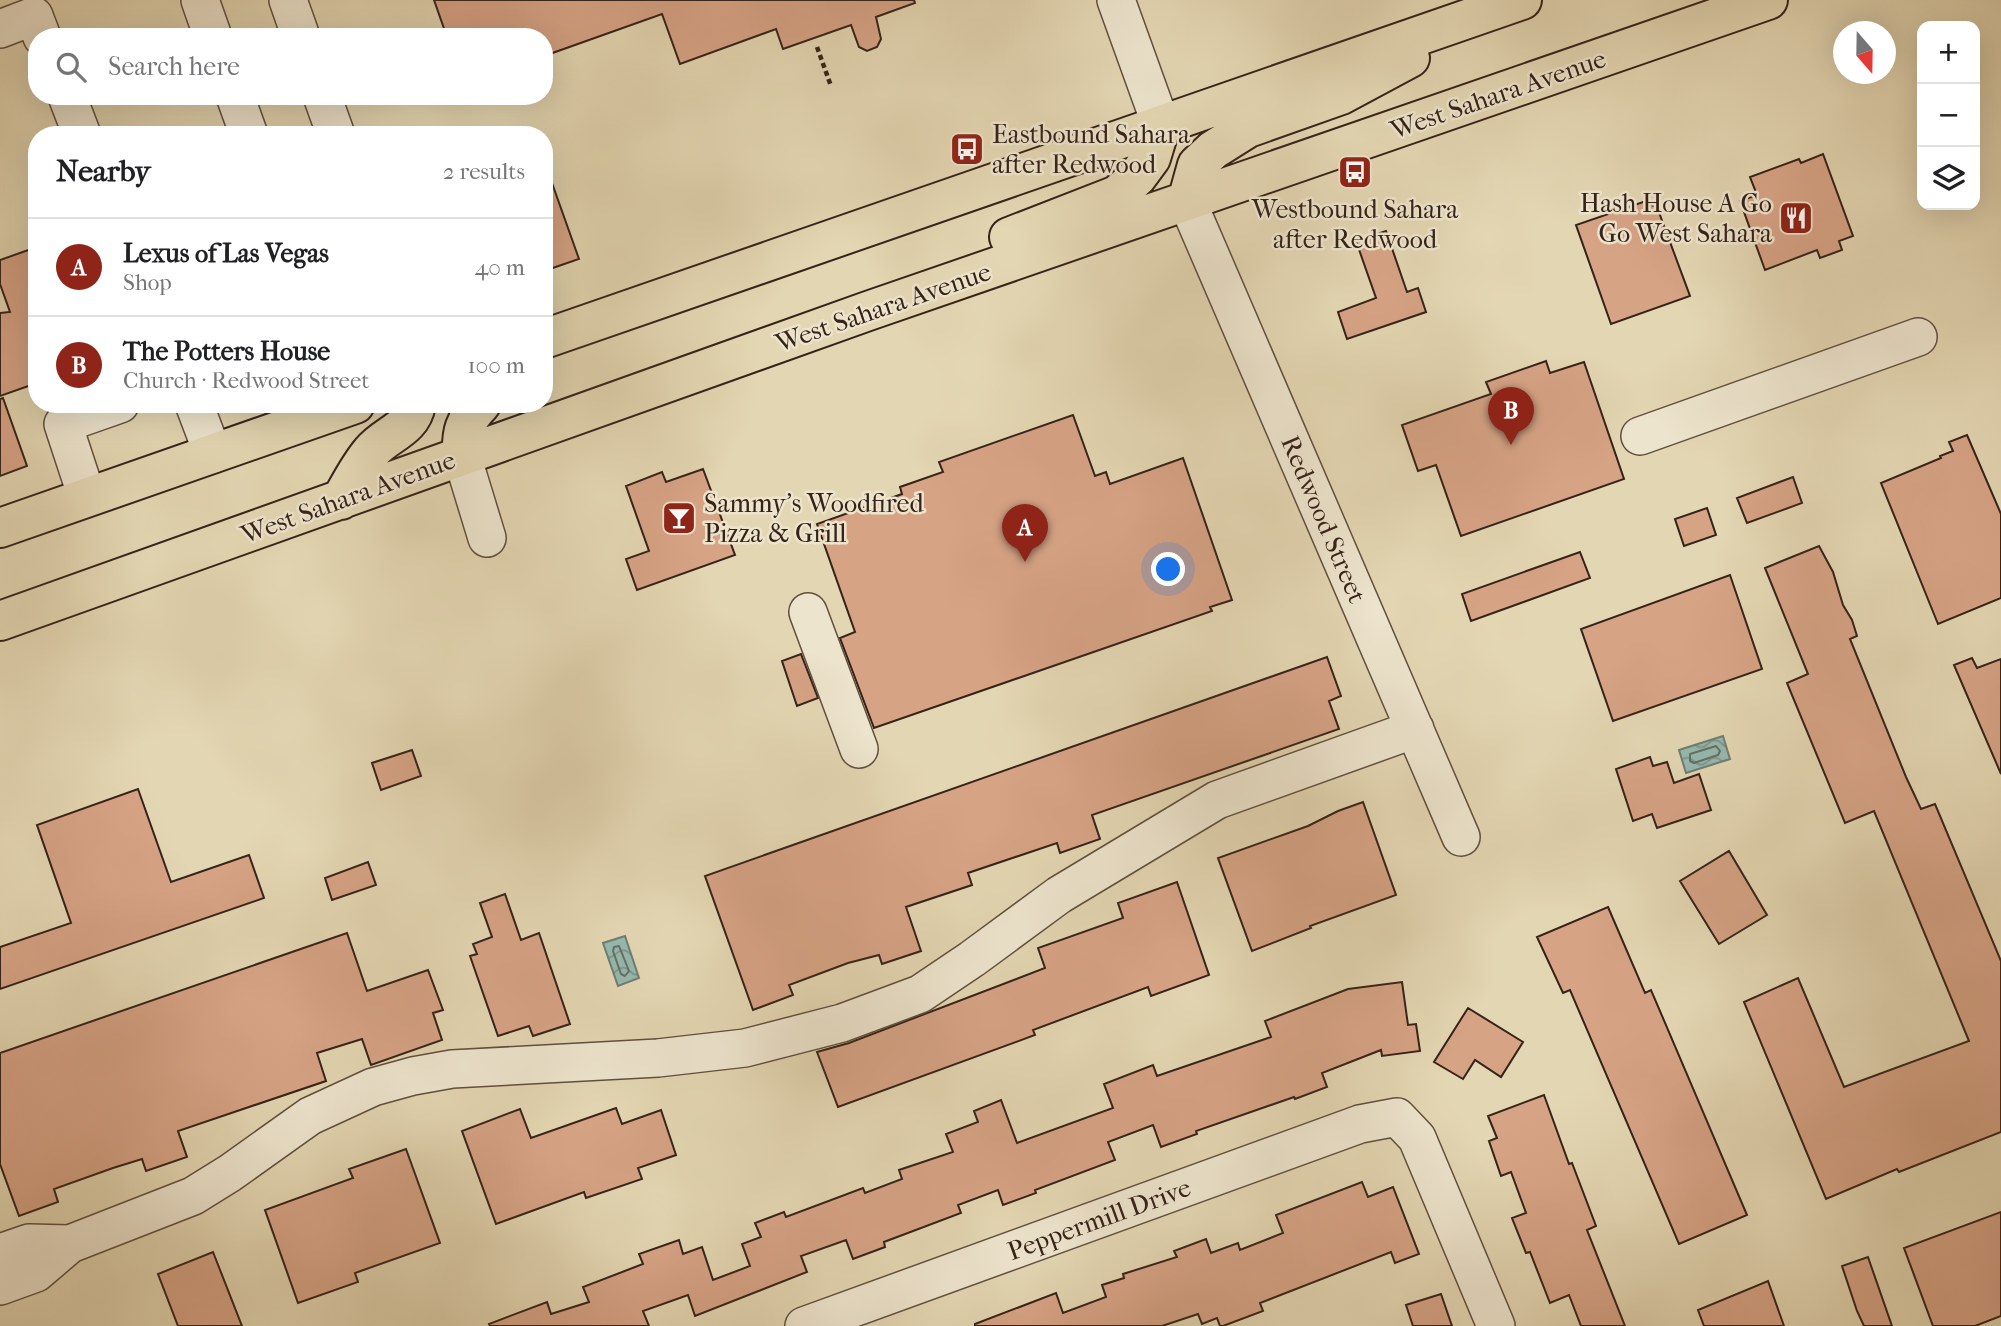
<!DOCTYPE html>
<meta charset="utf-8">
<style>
:root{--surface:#fff;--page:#f2f2f2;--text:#202124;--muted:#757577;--line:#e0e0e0;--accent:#8f2418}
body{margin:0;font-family:"IM FELL French Canon",serif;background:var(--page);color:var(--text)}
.controls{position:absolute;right:21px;top:21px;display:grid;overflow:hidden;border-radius:14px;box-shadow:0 7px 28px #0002}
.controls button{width:63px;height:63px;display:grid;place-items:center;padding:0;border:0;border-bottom:2px solid var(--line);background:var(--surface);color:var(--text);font:35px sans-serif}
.compass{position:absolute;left:1833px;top:21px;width:63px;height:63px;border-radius:50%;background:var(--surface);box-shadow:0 7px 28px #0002;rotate:160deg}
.you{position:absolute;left:1169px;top:570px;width:24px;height:24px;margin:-18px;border:5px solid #fff;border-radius:50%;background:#1a73e8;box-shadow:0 0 0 10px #1a73e833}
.badge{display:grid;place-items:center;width:46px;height:46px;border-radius:50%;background:var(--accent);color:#fff;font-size:23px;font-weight:700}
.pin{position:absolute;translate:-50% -58px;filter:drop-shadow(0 2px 4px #0008)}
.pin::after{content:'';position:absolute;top:37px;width:24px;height:21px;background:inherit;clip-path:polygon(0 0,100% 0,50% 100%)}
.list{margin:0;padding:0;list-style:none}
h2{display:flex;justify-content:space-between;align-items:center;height:91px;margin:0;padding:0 28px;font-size:30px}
h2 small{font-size:23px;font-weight:400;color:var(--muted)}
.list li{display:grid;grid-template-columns:46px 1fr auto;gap:21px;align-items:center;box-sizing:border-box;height:98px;padding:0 28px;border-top:2px solid var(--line)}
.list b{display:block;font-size:26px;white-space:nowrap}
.list p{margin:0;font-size:23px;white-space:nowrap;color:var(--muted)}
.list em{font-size:23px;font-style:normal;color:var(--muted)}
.icon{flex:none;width:38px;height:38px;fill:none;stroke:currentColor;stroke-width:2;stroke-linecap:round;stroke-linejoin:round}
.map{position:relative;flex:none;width:2001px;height:1326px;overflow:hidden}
.search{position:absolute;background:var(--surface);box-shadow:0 7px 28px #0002;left:28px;top:28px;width:525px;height:77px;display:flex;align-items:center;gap:18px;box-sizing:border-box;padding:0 24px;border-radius:28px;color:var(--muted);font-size:26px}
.panel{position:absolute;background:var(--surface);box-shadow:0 7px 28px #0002;left:28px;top:126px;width:525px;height:287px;border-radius:28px}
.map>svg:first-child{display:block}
</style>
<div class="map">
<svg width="2001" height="1326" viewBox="0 0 2001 1326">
<defs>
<pattern id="water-waves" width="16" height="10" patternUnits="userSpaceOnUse" patternTransform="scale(1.75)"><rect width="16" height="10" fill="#95b9af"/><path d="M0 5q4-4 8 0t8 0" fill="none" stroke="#7a968d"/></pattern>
</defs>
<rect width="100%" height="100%" fill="#e3d6b2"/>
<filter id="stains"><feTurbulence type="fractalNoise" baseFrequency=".00286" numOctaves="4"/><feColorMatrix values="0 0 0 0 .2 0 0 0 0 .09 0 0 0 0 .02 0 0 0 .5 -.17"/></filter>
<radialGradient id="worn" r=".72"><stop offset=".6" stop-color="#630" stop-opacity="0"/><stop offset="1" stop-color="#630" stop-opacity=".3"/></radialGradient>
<path fill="url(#water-waves)" stroke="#6f7d73" stroke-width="2" d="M1723,736L1730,759L1686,773L1679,750Z
M625,936L639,978L618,986L603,943Z"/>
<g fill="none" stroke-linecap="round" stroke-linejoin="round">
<path stroke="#656e64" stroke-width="2" d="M1716,746L1720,751L1718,755L1694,763L1690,761V754Z
M619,946L629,971L625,976L621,974L613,951L614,947Z"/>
</g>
<path fill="#d6a385" stroke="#352218" stroke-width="2" d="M434,0H914L915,3L876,17L881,39L877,47L867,51L859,47L851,25L783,49L776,29L680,64L662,14L544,56V37H447Z
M1823,154L1853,236L1839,241L1842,250L1820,258L1817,250L1765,270L1740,201L1757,195L1750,177L1799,159L1801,163Z
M544,169H547L579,259L544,271Z
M1643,202L1657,207L1690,296L1611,324L1576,225Z
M1386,231L1407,292L1418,288L1426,312L1347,339L1338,312L1376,298L1356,241Z
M37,247V383L0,396V313L10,312L0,284V260Z
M1546,361L1550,373L1584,362L1624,479L1461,536L1436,465L1418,471L1402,425L1491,394L1486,382Z
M3,398L27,466L0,476V399Z
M1073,415L1095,476L1106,472L1110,484L1183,458L1232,600L1210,607L1212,611L874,728L840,638L855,632L817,524L902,494L900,487L943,472L939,462Z
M1967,435L2001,514V598L1938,624L1881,483L1941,458L1940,456L1953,451L1949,442Z
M703,469L735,555L637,590L626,559L649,551L626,486L662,472L666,482Z
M1793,477L1802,503L1747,523L1737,498Z
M1707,508L1716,535L1684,546L1675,519Z
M1819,546L1833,572L1843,605L1852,620L1857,636L1850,639L1906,777L1921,809L1935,804L2001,961V1132L1899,1172L1897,1169L1826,1199L1744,1002L1798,978L1844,1087L1969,1041L1874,811L1845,823L1787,683L1808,674L1765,568Z
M1580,552L1590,578L1471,621L1462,594Z
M1730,575L1762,669L1613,721L1581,629Z
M801,654L818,698L797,706L782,661Z
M1327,657L1341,696L1329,701L1339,729L1092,815L1100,839L1060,853L1057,843L968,873L972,885L906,907L921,951L882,964L879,955L848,963L789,985L793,995L753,1010L705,876Z
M1972,658L1977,668L2001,659V774L1954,665Z
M412,750L421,776L381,790L372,763Z
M1650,757L1653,766L1667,762L1674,783L1699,774L1711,810L1657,828L1652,814L1633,821L1616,769Z
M138,789L171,882L249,855L264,898L0,989V947L71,923L37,825Z
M1363,802L1396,895L1310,926L1311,928L1252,951L1218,858L1308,826L1338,811Z
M1729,851L1767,915L1719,944L1680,881Z
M368,862L376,885L332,900L325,878Z
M1177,882L1209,975L1151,996L1148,987L1033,1030L1035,1035L838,1107L817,1052L849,1043L1045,968L1038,948L1123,918L1118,903Z
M505,894L521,940L539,933L570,1024L533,1036L529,1026L498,1036L470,956L477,954L473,944L492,937L480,903Z
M1608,907L1645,993L1651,990L1747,1215L1679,1244L1570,990L1563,993L1537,937Z
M347,933L367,991L428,970L443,1010L433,1013L442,1040L371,1065L362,1039L317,1053L326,1081L178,1131L187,1157L146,1171L142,1159L113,1168L54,1189L58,1202L19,1216L0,1164V1053Z
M1402,982L1408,1025L1416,1024L1420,1051L1382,1056L1381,1050L1322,1073L1327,1087L1295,1099L1294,1097L1196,1131L1197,1134L1161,1147L1153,1125L1108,1142L1115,1160L1035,1190L1036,1193L1003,1205L998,1190L958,1205L961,1213L884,1242L885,1247L853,1259L846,1240L801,1256L807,1272L695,1316L688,1295L643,1311L649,1326H490L489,1324L547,1302L551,1314L589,1302L583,1287L643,1264L639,1254L679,1240L683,1254L702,1247L713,1280L750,1266L742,1244L761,1237L755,1223L784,1212L786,1217L863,1188L865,1193L902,1179L899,1170L953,1152L946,1134L978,1122L974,1111L1001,1100L1017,1143L1113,1108L1104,1084L1153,1065L1157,1076L1271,1037L1265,1021L1348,989Z
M1468,1008L1523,1042L1501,1077L1475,1060L1463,1079L1434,1062Z
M1544,1095L1569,1164L1572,1163L1596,1226L1587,1230L1625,1326H1581L1569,1295L1550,1303L1530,1252L1526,1253L1512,1218L1526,1213L1511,1172L1501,1176L1489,1141L1497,1138L1488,1116Z
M616,1108L622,1124L661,1110L676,1155L638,1168L642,1179L586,1198L584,1192L496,1224L462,1131L520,1109L531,1138Z
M406,1149L440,1243L355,1273L358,1282L298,1303L265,1210L353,1178L349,1169Z
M1362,1182L1368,1197L1393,1187L1419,1254L1395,1263L1391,1252L1260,1303L1263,1311L1223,1326H1220L1217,1318L1202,1324L1198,1314L1162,1326H975V1324L1056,1293L1063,1313L1106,1297L1102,1285L1124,1278L1123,1274L1177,1257L1174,1251L1206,1239L1211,1253L1238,1243L1240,1250L1283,1233L1276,1215Z
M2001,1212V1316L1975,1326H1933L1904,1248Z
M213,1252L242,1326H178L158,1274Z
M1868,1257L1869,1260L1892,1326H1864L1857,1311L1842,1266Z
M1768,1281L1784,1326H1704L1698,1310Z
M1441,1294L1452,1326H1413L1406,1305Z"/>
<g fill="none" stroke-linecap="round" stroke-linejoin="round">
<g stroke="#604f3e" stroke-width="40">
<path id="minor" d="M200,0L213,37
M288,0L301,37
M1116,0L1161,125
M0,29L34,16L42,37
M67,96L82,135
M235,96L249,135
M322,96L336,135
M1187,201L1461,837
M194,404L213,454
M1640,436L1918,337
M462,456L487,538
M87,497L63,424L120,404
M808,612L859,749
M0,1253L29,1243L70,1244
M0,1286L36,1273L70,1244L193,1196L230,1173L310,1116L373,1087L413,1076L452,1069L658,1058L745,1048L842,1023L920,994L972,959L1059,895L1217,800L1415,729
M804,1326L1360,1124L1397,1117L1417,1138L1496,1326"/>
</g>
<g stroke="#352218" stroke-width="42">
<path id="major" d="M1187,201L1197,165L1213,150L1248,128L1341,95L1410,58
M1009,237L1117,195L1137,177L1151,158L1161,125
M544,339L1522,0
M462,456C461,431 464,422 481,404
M341,500C350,484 359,466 371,452C385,434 412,430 416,404
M0,528L355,404
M0,621L868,311L1768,0"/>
</g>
<path stroke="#352218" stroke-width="4.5" stroke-dasharray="5 3.5" stroke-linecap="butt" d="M817,47L831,86"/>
<use href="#minor" stroke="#ede4cd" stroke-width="37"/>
<use href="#major" stroke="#e3d6b2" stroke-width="38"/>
</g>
<defs>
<g id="bus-square" transform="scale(1.75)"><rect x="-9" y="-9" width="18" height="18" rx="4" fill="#8f2418" stroke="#ede4cd"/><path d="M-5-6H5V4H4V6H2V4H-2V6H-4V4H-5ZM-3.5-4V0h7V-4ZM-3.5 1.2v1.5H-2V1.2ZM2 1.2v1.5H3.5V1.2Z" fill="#fff"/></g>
<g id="restaurant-square" transform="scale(1.75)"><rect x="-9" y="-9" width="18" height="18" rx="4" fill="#8f2418" stroke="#ede4cd"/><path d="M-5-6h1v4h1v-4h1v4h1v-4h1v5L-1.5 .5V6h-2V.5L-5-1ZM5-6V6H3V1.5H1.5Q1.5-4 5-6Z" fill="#fff"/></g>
<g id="bar-square" transform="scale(1.75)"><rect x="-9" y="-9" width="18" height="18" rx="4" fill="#8f2418" stroke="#ede4cd"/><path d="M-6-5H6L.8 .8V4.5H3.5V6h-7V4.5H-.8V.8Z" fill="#fff"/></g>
</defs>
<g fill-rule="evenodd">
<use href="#bus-square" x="967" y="149"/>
<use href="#bus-square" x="1355" y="172"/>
<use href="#restaurant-square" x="1796" y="218"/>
<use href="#bar-square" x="679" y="518"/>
</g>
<g text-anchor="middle" stroke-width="5" stroke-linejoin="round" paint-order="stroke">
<g font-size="26" fill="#352218" stroke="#ede4cd">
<text transform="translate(1498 94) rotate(-19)" y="9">West Sahara Avenue</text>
<text transform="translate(883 307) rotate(-19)" y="9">West Sahara Avenue</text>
<text transform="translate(348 497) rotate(-20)" y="9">West Sahara Avenue</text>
<text transform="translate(1324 519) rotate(67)" y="9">Redwood Street</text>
<text transform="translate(1099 1219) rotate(-20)" y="9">Peppermill Drive</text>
</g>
<g font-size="26" fill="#352218" stroke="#ede4cd" text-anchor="start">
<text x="992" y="143">Eastbound Sahara<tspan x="992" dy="30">after Redwood</tspan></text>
<text x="1772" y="212" text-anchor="end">Hash House A Go<tspan x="1772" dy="30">Go West Sahara</tspan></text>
<text x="1355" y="218" text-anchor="middle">Westbound Sahara<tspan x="1355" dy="30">after Redwood</tspan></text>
<text x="704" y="512">Sammy’s Woodfired<tspan x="704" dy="30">Pizza &amp; Grill</tspan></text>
</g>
</g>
<rect width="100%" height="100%" filter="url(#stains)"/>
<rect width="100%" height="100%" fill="url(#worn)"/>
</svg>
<div class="controls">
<button>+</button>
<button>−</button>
<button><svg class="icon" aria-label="layers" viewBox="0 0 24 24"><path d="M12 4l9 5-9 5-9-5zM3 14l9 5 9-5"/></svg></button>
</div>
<svg class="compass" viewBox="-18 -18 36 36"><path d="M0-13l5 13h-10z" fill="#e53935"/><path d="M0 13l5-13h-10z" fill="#757577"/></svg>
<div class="you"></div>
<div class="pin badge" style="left:1025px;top:562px">A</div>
<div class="pin badge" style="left:1511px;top:445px">B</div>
<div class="search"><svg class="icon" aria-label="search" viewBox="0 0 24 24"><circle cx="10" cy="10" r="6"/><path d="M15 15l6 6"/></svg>Search here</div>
<section class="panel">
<h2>Nearby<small>2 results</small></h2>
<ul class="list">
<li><span class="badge">A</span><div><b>Lexus of Las Vegas</b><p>Shop</p></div><em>40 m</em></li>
<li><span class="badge">B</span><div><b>The Potters House</b><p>Church · Redwood Street</p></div><em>100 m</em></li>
</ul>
</section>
</div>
